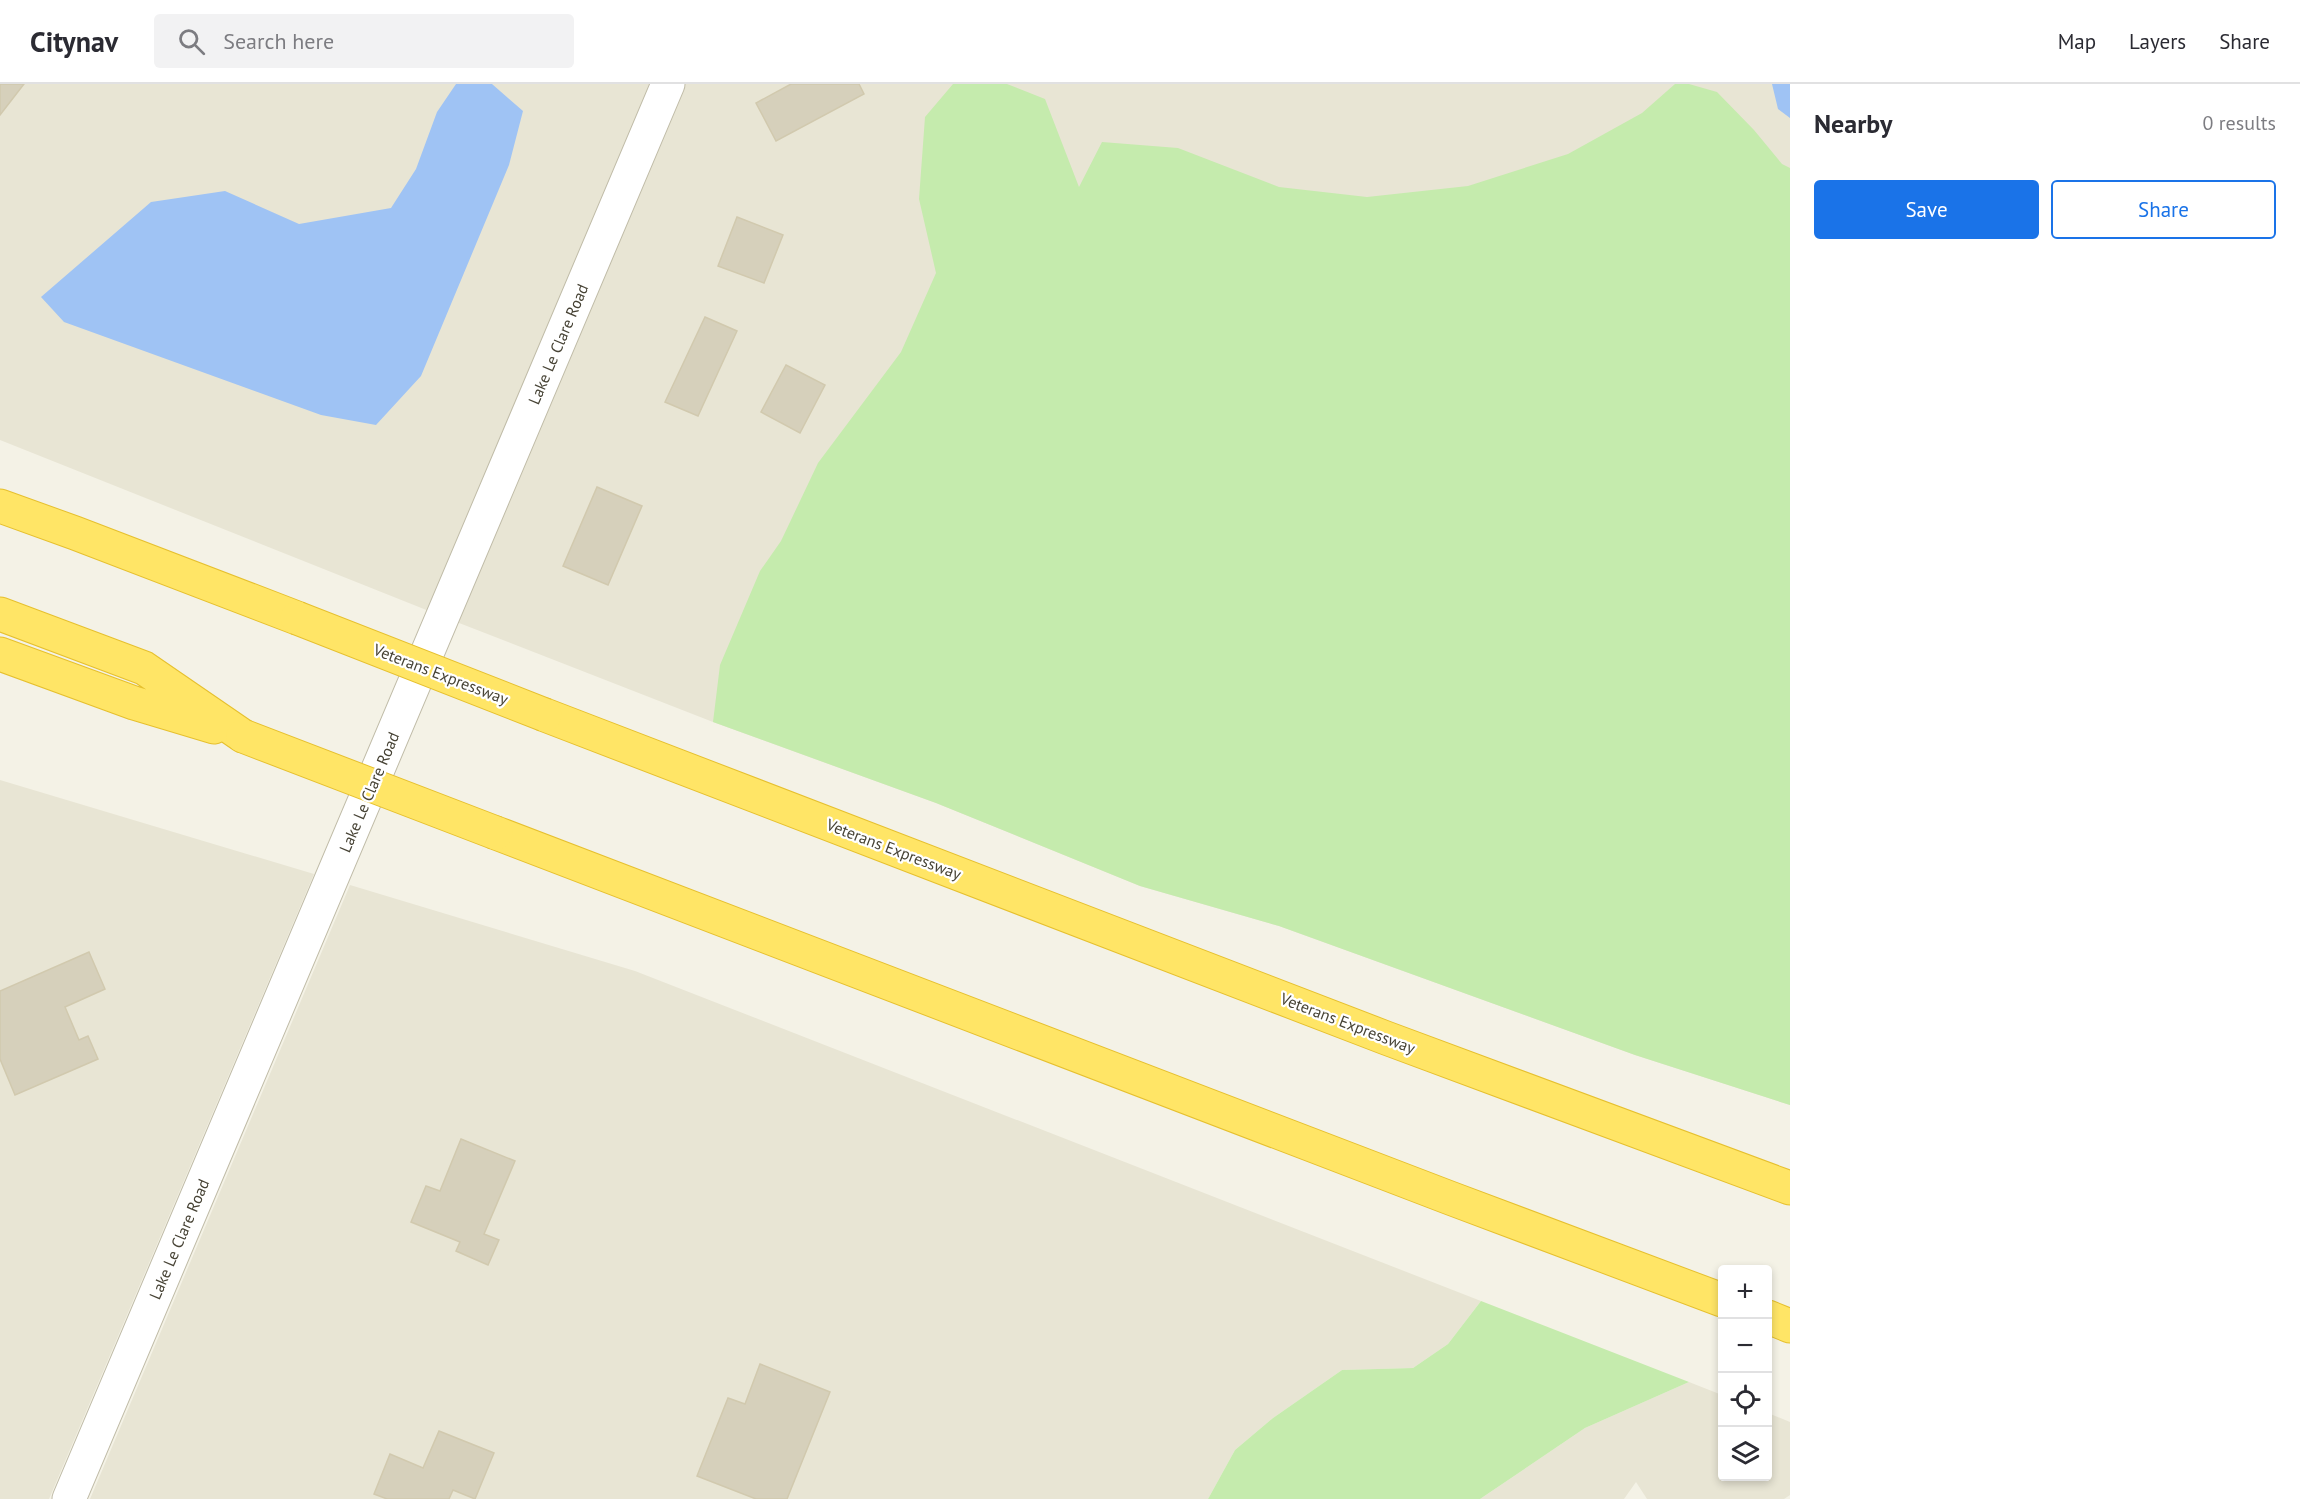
<!DOCTYPE html>
<meta charset="utf-8">
<style>
:root{--surface:#fff;--page:#f2f2f3;--text:#2b2b33;--muted:#7c7c81;--line:#e1e1e2;--accent:#1a73e8}
body{margin:0;font-family:"PT Sans",sans-serif;background:var(--page);color:var(--text)}
.controls{position:absolute;right:18px;bottom:18px;display:grid;overflow:hidden;border-radius:6px;box-shadow:0 3px 9px #0003}
.controls button{width:54px;height:54px;display:grid;place-items:center;padding:0;border:0;border-bottom:2px solid var(--line);background:var(--surface);color:var(--text);font:30px sans-serif}
.list{margin:0;padding:0;list-style:none}
h2{display:flex;justify-content:space-between;align-items:center;height:78px;margin:0;padding:0 24px;font-size:26px}
h2 small{font-size:20px;font-weight:400;color:var(--muted)}
.actions{display:flex;gap:12px;padding:18px 24px}
.actions a{flex:1;padding:14px 0;border:2px solid var(--accent);border-radius:6px;text-align:center;font-size:21px;color:var(--accent)}
.actions .main{background:var(--accent);color:#fff}
.icon{flex:none;width:33px;height:33px;fill:none;stroke:currentColor;stroke-width:2;stroke-linecap:round;stroke-linejoin:round}
.map{position:relative;flex:none;width:1790px;height:1415px;overflow:hidden}
header{display:flex;align-items:center;gap:36px;box-sizing:border-box;height:84px;padding:0 30px;background:var(--surface);border-bottom:2px solid var(--line)}
header strong{font-size:28px}
nav{display:flex;gap:33px;margin-inline-start:auto;font-size:21px}
.search{width:420px;height:54px;background:var(--page);display:flex;align-items:center;gap:15px;box-sizing:border-box;padding:0 21px;border-radius:6px;color:var(--muted);font-size:22px}
main{display:flex}
aside{flex:1;background:var(--surface)}
.map>svg:first-child{display:block}
</style>
<header>
<strong>Citynav</strong>
<div class="search"><svg class="icon" aria-label="search" viewBox="0 0 24 24"><circle cx="10" cy="10" r="6"/><path d="M15 15l6 6"/></svg>Search here</div>
<nav><a>Map</a><a>Layers</a><a>Share</a></nav>
</header>
<main>
<div class="map">
<svg width="1790" height="1415" viewBox="0 0 1790 1415">
<rect width="100%" height="100%" fill="#f4f2e6"/>
<path fill="#e8e5d4" d="M0,0H1790V1021L1635,971L1279,842L1140,802L936,719L713,638L454,537L0,356Z
M0,696L314,790L49,1415H0Z
M350,801L635,887L1481,1217L1448,1260L1413,1284L1342,1286L1273,1334L1235,1366L1208,1415H90Z
M1689,1298L1722,1311V1392H1768V1329L1790,1338V1411L1784,1415H1647L1636,1398L1624,1415H1480L1585,1344Z"/>
<path fill="#c5ebad" d="M953,0H1007L1045,15L1079,103L1102,58L1178,64L1279,103L1367,113L1468,102L1568,70L1642,29L1675,0H1689L1717,8L1754,46L1782,80L1790,84V1021L1635,971L1279,842L1140,802L936,719L713,638L720,581L760,487L781,457L818,379L901,268L936,189L919,115L925,33Z
M1481,1217L1689,1298L1585,1344L1480,1415H1208L1235,1366L1273,1334L1342,1286L1413,1284L1448,1260Z"/>
<path fill="#9fc3f4" d="M456,0H492L523,27L509,81L421,292L376,341L321,331L64,238L41,213L151,118L225,107L299,140L391,124L416,85L437,28Z
M1772,0H1790V34L1778,25Z"/>
<path fill="#d6d0bb" stroke="#d1c9ae" stroke-width="1.5" d="M0,0H24L0,31Z
M791,0H859L864,10L776,57L756,19Z
M737,133L783,151L764,199L718,182Z
M705,233L737,247L698,332L665,318Z
M786,281L825,301L800,349L761,328Z
M597,403L642,422L608,501L563,482Z
M89,868L105,905L65,923L79,956L88,952L98,975L15,1011L0,975V907Z
M461,1055L515,1077L484,1150L499,1156L488,1181L456,1167L460,1158L411,1138L426,1102L440,1107Z
M760,1280L830,1308L787,1415H756L697,1392L728,1314L745,1320Z
M439,1347L494,1369L475,1415L453,1406L449,1415H387L374,1410L390,1370L423,1384Z"/>
<g fill="none" stroke-linecap="round" stroke-linejoin="round">
<g stroke="#c0bca8" stroke-width="35">
<path id="street" d="M69,1415L668,0"/>
</g>
<g stroke="#e6c02f" stroke-width="35">
<path id="highway" d="M0,422L75,449L297,534
M0,530L144,584L243,652
M0,570L134,619L214,643
M545,631L1386,954L1790,1104
M496,749L1450,1114L1722,1216
M1768,1233L1790,1242"/>
</g>
<use href="#street" stroke="#fff" stroke-width="33"/>
<use href="#highway" stroke="#ffe566" stroke-width="33"/>
<g stroke="#e6c02f" stroke-width="35" stroke-linecap="butt">
<path id="highway-bridge" d="M297,534L545,631
M243,652L496,749"/>
</g>
<use href="#highway-bridge" stroke="#ffe566" stroke-width="33"/>
</g>
<g text-anchor="middle" stroke-width="4.5" stroke-linejoin="round" paint-order="stroke">
<g font-size="16" fill="#474335" stroke="#fff">
<text transform="translate(558 260) rotate(-67)" y="6">Lake Le Clare Road</text>
<text transform="translate(441 590) rotate(21)" y="6">Veterans Expressway</text>
<text transform="translate(369 708) rotate(-67)" y="6">Lake Le Clare Road</text>
<text transform="translate(894 765) rotate(21)" y="6">Veterans Expressway</text>
<text transform="translate(1348 939) rotate(21)" y="6">Veterans Expressway</text>
<text transform="translate(179 1155) rotate(-67)" y="6">Lake Le Clare Road</text>
</g>
</g>
</svg>
<div class="controls">
<button>+</button>
<button>−</button>
<button><svg class="icon" aria-label="locate" viewBox="0 0 24 24"><circle cx="12" cy="12" r="6"/><path d="M12 2v4M12 18v4M2 12h4M18 12h4"/></svg></button>
<button><svg class="icon" aria-label="layers" viewBox="0 0 24 24"><path d="M12 4l9 5-9 5-9-5zM3 14l9 5 9-5"/></svg></button>
</div>
</div>
<aside>
<h2>Nearby<small>0 results</small></h2>
<ul class="list">
</ul>
<div class="actions"><a class="main">Save</a><a>Share</a></div>
</aside>
</main>
